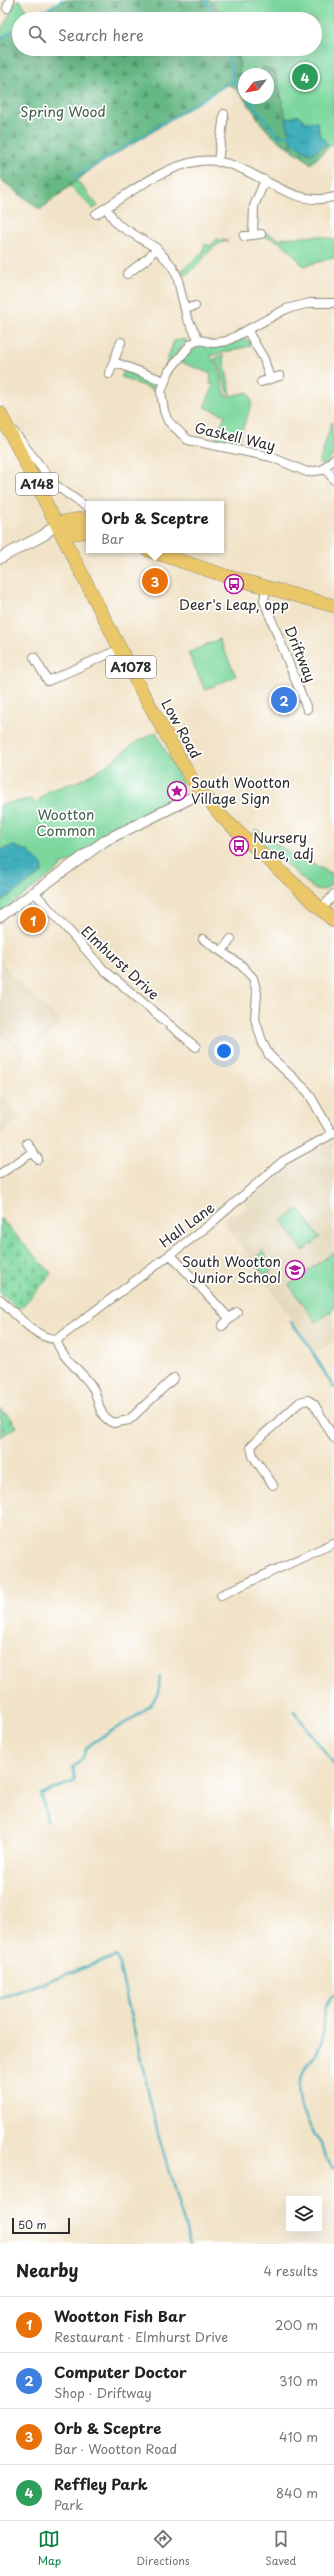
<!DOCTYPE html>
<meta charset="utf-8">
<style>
:root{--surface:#fff;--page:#f2f2f2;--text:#222;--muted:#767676;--line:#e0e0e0;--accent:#0b8043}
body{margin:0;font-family:"Playpen Sans",sans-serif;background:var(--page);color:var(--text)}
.controls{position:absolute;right:12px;bottom:12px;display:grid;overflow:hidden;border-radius:0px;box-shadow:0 4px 16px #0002}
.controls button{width:36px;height:36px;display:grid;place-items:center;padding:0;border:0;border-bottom:1px solid var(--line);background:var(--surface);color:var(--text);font:20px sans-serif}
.compass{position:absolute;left:238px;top:68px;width:36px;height:36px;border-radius:50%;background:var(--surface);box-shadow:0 4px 16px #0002;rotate:239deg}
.scale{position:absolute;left:12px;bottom:10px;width:58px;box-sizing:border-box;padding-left:4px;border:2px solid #2b2b2b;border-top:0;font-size:11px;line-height:14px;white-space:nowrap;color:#2b2b2b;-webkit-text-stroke:3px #fff;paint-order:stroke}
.you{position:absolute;left:224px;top:1051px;width:14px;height:14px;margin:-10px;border:3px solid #fff;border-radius:50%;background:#1a73e8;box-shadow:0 0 0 6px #1a73e833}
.badge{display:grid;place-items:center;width:26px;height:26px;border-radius:50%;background:var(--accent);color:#fff;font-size:13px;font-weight:700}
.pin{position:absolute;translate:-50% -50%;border:2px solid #fff;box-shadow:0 1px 4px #0006}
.popup{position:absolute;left:86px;top:501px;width:138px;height:52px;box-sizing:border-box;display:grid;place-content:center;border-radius:0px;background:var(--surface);filter:drop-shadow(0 1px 3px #0005);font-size:13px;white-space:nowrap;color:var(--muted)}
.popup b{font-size:15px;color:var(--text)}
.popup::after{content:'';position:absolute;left:50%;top:100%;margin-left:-8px;border:8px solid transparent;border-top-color:var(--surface)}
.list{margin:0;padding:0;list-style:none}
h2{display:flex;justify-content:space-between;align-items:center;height:52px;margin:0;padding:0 16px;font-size:17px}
h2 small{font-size:13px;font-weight:400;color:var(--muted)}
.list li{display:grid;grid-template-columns:26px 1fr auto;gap:12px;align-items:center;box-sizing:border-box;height:56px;padding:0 16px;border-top:1px solid var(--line)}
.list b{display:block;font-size:15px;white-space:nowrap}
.list p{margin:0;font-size:13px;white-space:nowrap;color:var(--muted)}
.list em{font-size:13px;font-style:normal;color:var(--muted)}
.icon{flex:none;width:22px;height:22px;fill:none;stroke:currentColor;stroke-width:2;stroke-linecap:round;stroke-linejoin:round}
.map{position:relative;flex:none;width:334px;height:2244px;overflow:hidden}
.search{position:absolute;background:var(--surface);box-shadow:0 4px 16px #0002;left:12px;right:12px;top:12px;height:44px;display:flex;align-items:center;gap:10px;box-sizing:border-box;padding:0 14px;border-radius:22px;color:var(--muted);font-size:15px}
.sheet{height:276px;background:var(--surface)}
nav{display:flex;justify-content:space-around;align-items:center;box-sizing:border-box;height:56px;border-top:1px solid var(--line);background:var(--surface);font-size:11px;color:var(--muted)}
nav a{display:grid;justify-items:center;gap:2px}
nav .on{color:var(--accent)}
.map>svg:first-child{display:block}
</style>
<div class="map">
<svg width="334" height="2244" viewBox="0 0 334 2244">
<defs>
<pattern id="forest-firs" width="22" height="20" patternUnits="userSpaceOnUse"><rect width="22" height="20" fill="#65b884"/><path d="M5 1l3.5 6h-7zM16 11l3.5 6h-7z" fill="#53966c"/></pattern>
<pattern id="cemetery-stones" width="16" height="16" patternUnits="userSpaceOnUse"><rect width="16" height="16" fill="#7cd79d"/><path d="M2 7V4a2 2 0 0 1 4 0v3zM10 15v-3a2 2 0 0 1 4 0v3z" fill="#6bb987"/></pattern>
<pattern id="water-ripples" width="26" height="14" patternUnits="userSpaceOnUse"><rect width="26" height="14" fill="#40aebc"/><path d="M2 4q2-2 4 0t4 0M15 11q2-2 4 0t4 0" fill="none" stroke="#368e99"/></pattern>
</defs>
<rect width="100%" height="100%" fill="#fff"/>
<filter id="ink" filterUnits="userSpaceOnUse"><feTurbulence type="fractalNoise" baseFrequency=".025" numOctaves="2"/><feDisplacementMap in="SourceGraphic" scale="8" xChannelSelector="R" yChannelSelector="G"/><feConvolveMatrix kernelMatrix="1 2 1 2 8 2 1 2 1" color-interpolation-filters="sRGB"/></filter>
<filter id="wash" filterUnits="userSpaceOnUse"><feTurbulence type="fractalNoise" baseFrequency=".012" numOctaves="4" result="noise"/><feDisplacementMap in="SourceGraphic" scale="16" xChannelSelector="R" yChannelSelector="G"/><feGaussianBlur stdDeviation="0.9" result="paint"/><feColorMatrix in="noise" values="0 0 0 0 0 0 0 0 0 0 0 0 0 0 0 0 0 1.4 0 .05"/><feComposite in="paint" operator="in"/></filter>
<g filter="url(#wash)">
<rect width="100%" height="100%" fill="#f1e3c7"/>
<path fill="#e2d6b7" d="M0,958L11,975L62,1022L22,1059L9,1042L0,1035Z
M0,1095L22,1116L0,1135Z
M334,1140V1341L315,1354L223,1220L232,1214H238L247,1208V1201L280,1175H283L288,1169Z"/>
<path fill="#7cd79d" stroke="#548164" d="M17,0H20L32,19H19V27L0,38V32Z
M213,0H334V143L330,146L327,143L292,142L275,72L263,68L259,74H244V83L240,80L239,56L236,49H315V19H222Z
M76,179L98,206L93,209L69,185Z
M264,232L281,240L282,238L318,236L334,239V258L303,266C292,252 283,240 265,237Z
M216,239L228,241C209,243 200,268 184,276L182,270L202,253L205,244L211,246Z
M186,339V342L168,364L166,363L174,341Z
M244,339L250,341V346L210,356L219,370L226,397L248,392L252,403L237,445L215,441L225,415L204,407L214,385L210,384L211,374L181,362L199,344L220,346Z
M223,355L231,394L229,395L221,370L214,359Z
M124,371L150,381L156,391L121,377Z
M332,422L334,454L324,466L319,463Z
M219,639L236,676L205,690L188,653Z
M156,732L182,782V791L177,799L65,864H61L60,868L0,913V805L30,799L36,803L48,791L79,781L103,768L136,742Z
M256,829L284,849L334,875V882L324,890L314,889L252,834Z
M299,1209L320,1238L303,1251L282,1221Z
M263,1251L272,1267L269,1274L263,1273L253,1260Z
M334,1252V1309L316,1322L289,1285Z"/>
<path fill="url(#forest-firs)" stroke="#487258" d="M62,0H211L221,19H32Z
M19,27V49H236L239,56L240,80L244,83V98H268V74H259L263,67L275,72L292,142L311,154L327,143L330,146L311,164C295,149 274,142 261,123C255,115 238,84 227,85L173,116L157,129L93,168L40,210L0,179V38Z"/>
<path fill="url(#cemetery-stones)" stroke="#548164" d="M0,1218L52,1274L19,1310L0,1293Z
M0,1408L11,1418L17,1427L0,1437Z"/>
<path fill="url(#water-ripples)" stroke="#366c74" d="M298,115L306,122H317L320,135L327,143L311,154L292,142L286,119Z
M15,846L28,851L43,866L42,873L0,902V850Z"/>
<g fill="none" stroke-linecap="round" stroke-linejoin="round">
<path stroke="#40aebc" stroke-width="2.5" d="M206,0L215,19
M32,19L62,0
M0,39L19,27
M226,49L234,80L244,93
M248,98L278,136H290
M76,177L234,80
M291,1322L305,1340L334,1388
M294,1711L334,1764
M47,1820L41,1794L75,1781L73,1767C87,1758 81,1753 89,1746C107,1730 144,1718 156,1697C160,1690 159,1683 160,1676
M334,1995C316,2015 327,2017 323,2037C319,2053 308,2063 301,2077C293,2092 306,2119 313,2132C316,2137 320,2140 322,2145C326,2154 324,2162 334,2168
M0,1998L117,1956L158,2134L190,2244"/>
</g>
</g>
<g filter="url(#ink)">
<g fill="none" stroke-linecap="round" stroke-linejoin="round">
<g stroke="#8e8779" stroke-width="10">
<path id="minor" d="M7,8L10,0
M218,162L224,114
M106,208L117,224L156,248L172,266L177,276L187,318L199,340
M96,214C127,195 161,167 199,161C248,154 285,211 334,197
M253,235L254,206L265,180
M244,236L261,234
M127,274L148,258L156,248
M334,303H310L286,309L227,341L214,343L199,340L191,344L169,371L161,392L164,411L168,421L188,440L271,457L307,472L322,470L334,459
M185,309L195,306
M247,330L264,359L270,379
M114,362L164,381
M109,374L121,342
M261,382L280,376
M14,432L54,484L89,509
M325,468L334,480
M266,587L264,601L307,709
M34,657L48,681L122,648
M34,892L103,969L196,1047
M322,909L334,894
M203,939L241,965L253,978L257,993L255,1019L263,1044L269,1055L308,1092L332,1134
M222,951L231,939
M33,1152L38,1159
M0,1174L33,1152L27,1143
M170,1254L229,1318
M0,1299C13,1311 40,1344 59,1338L208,1226L283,1161L334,1133
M222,1326L237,1312
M56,1339C62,1361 84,1371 94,1390C100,1404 98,1416 113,1423L129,1420L174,1378
M273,1485L253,1456L251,1446L300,1402L308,1400L314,1404L334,1438
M221,1595L334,1543"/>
</g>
<g stroke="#8e8779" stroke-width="12">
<path id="tertiary" d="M0,558L44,535L57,523
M0,917L106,840L201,793"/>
</g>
<g stroke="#8e8779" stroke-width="14">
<path id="primary" d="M0,413L140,688L191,778L222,817L334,921
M57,523L80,519L89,523
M62,535L89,531
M148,550L223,575L334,606"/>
</g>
<use href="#minor" stroke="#fff" stroke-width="8"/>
<use href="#tertiary" stroke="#fff" stroke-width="10"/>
<use href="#primary" stroke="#eac769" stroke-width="13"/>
</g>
</g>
<defs>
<g id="bus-ring" transform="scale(1)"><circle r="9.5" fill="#fff" stroke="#b5179e" stroke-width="1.5"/><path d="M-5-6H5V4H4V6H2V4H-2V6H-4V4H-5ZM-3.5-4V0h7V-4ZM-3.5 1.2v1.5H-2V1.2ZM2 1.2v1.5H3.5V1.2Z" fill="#b5179e"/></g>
<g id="sight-ring" transform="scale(1)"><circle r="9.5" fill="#fff" stroke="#b5179e" stroke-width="1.5"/><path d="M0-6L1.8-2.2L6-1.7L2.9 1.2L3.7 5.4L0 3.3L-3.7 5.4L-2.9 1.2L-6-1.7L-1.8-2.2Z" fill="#b5179e"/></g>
<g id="school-ring" transform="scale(1)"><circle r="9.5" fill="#fff" stroke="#b5179e" stroke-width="1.5"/><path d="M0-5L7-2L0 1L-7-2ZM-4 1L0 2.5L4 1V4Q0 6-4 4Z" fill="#b5179e"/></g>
</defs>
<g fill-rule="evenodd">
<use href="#bus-ring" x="234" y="584"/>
<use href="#sight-ring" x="177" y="791"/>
<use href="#bus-ring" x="239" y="846"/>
<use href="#school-ring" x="295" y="1270"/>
</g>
<g text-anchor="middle" stroke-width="3.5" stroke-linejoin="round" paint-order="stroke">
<g fill="#fff" stroke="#6b6b6b" stroke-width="1">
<rect x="16" y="473" width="42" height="22" rx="3"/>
<rect x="106" y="656" width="50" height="22" rx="3"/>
</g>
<g font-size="13" font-weight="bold" fill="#2b2b2b">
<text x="37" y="489">A148</text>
<text x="131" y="672">A1078</text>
</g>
<g font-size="14" fill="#435f4d" stroke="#fff">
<text x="63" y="117">Spring Wood</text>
<text x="66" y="820">Wootton<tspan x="66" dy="16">Common</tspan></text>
</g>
<g font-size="14" fill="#2b2b2b" stroke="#fff">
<text transform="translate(235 437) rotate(13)" y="5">Gaskell Way</text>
<text transform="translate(300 654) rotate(68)" y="5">Driftway</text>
<text transform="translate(181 729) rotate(61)" y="5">Low Road</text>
<text transform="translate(120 963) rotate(43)" y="5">Elmhurst Drive</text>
<text transform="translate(187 1225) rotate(-37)" y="5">Hall Lane</text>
</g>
<g font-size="14" fill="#2b2b2b" stroke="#fff" text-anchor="start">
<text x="234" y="610" text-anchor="middle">Deer's Leap, opp</text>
<text x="191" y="788">South Wootton<tspan x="191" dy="16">Village Sign</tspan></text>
<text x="253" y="843">Nursery<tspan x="253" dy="16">Lane, adj</tspan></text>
<text x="281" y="1267" text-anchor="end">South Wootton<tspan x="281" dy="16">Junior School</tspan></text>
</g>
</g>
</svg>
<div class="controls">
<button><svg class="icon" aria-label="layers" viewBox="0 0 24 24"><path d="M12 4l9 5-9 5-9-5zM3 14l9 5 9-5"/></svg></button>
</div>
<svg class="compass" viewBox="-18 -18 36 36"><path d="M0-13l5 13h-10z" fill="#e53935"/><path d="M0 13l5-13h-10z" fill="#767676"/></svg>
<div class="scale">50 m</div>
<div class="you"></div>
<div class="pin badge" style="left:33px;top:920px;background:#e8710a">1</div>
<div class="pin badge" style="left:284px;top:700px;background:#3f7fe0">2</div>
<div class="pin badge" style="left:155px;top:581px;background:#e8710a">3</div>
<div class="popup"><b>Orb &amp; Sceptre</b>Bar</div>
<div class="pin badge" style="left:305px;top:77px;background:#2e9e5b">4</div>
<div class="search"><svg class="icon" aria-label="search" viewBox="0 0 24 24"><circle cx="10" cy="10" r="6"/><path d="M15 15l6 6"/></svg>Search here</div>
</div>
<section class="sheet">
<h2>Nearby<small>4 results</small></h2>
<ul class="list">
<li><span class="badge" style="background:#e8710a">1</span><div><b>Wootton Fish Bar</b><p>Restaurant · Elmhurst Drive</p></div><em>200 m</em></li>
<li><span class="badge" style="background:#3f7fe0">2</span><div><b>Computer Doctor</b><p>Shop · Driftway</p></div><em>310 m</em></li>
<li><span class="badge" style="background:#e8710a">3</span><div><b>Orb &amp; Sceptre</b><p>Bar · Wootton Road</p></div><em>410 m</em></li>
<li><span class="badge" style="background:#2e9e5b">4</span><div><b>Reffley Park</b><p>Park</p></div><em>840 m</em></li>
</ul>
</section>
<nav>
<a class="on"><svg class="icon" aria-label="map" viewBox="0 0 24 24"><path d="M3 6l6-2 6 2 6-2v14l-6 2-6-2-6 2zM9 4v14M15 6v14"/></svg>Map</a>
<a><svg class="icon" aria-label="directions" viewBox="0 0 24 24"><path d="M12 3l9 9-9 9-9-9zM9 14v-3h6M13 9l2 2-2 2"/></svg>Directions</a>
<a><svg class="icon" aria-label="saved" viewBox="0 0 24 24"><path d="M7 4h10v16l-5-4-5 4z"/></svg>Saved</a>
</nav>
